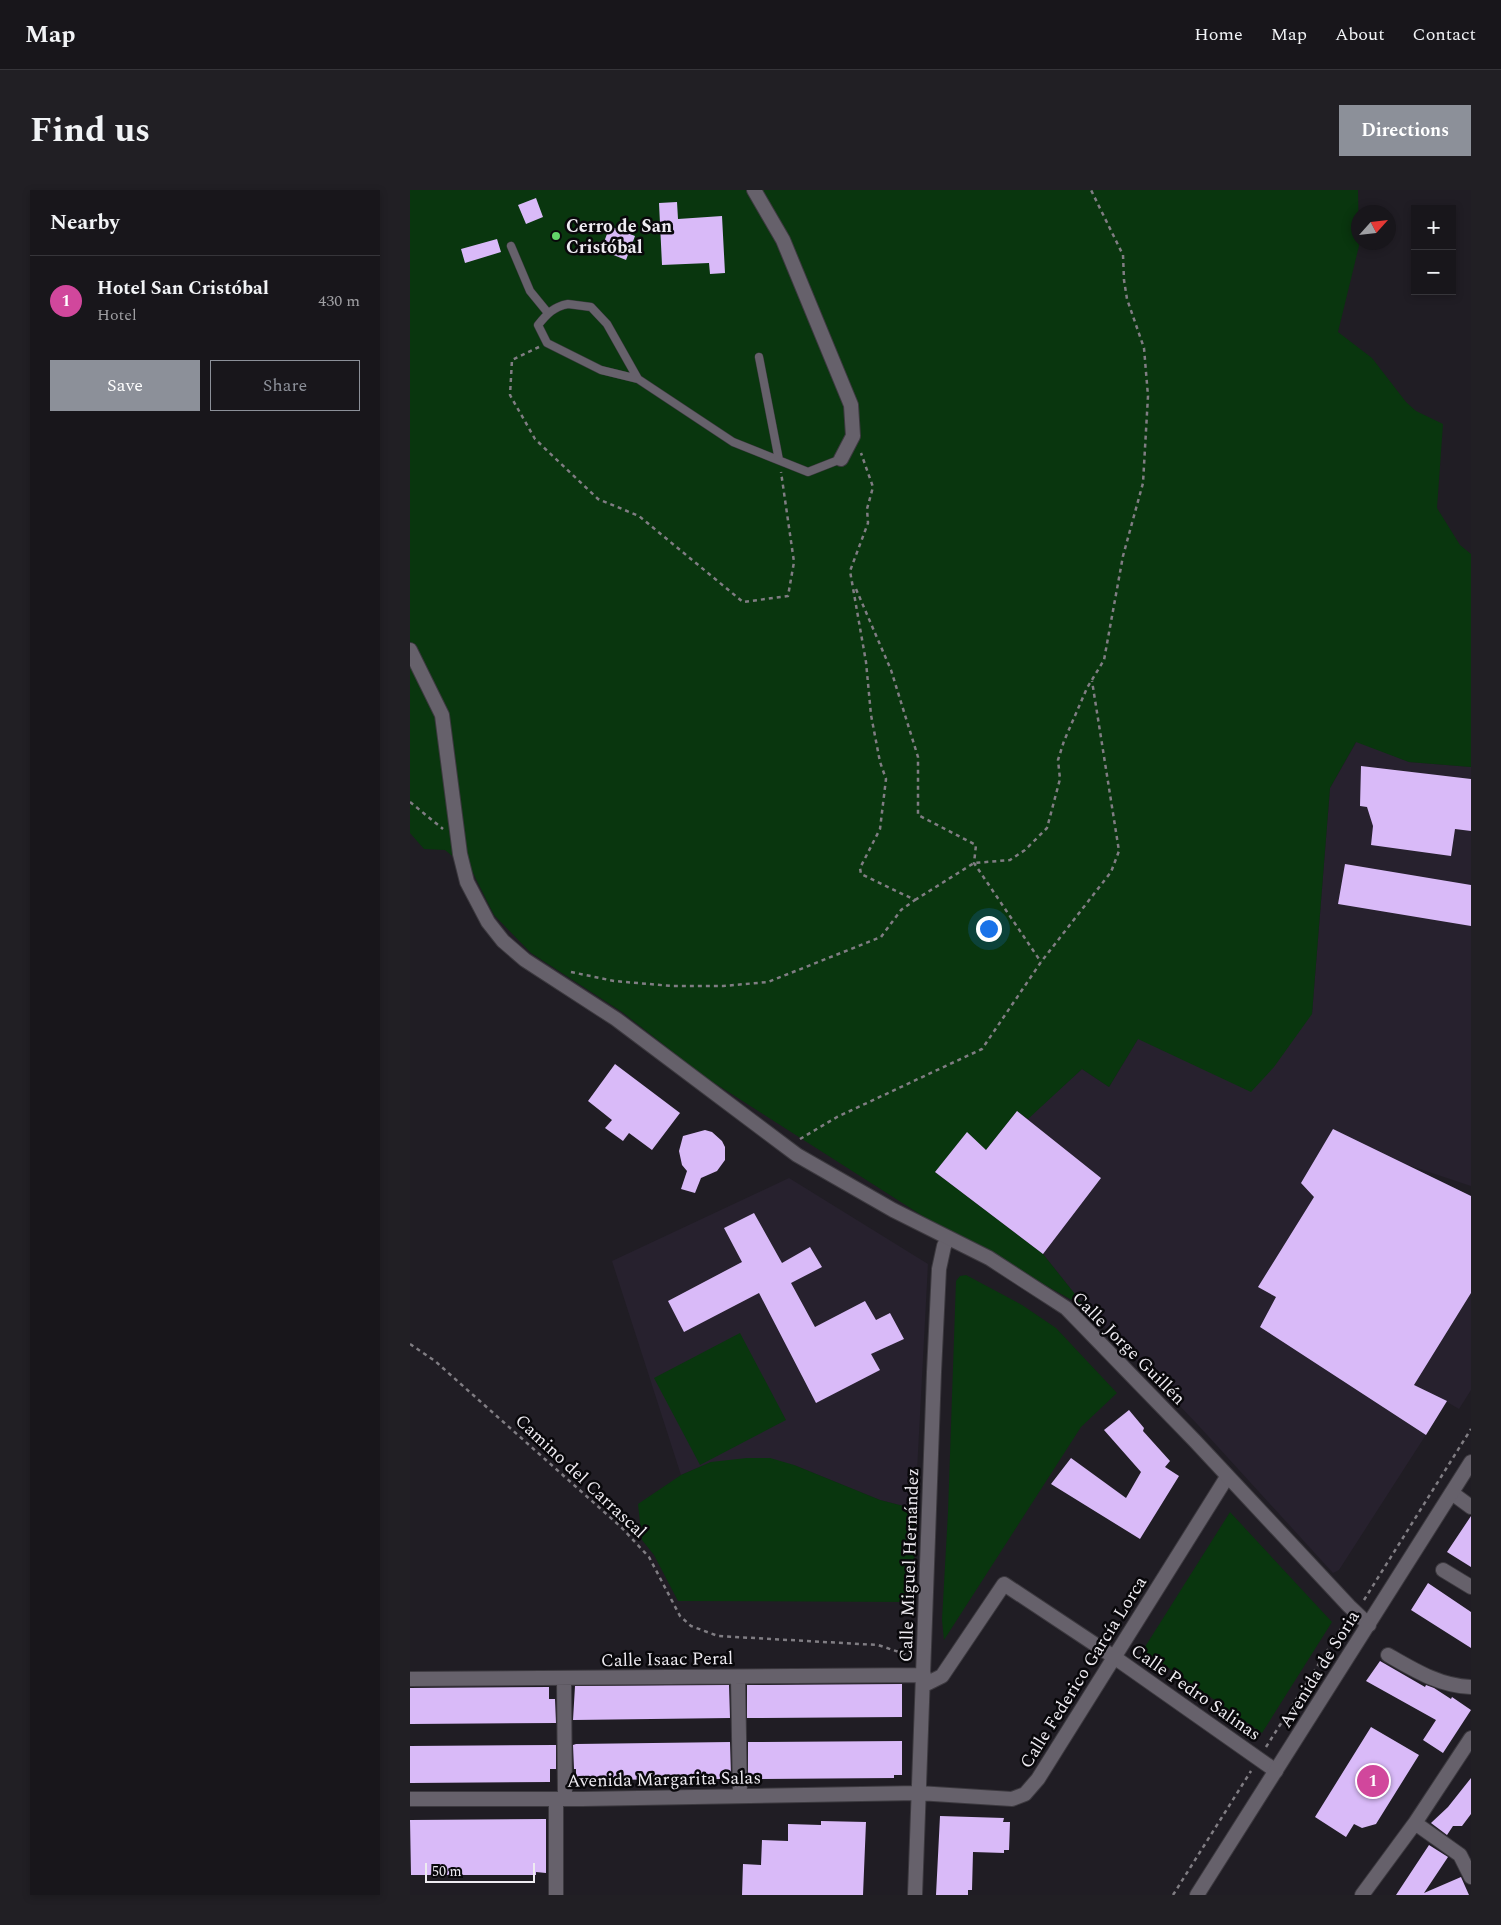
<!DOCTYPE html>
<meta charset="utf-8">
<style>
:root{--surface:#18161b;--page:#211f24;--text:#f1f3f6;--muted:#9f9fa3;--line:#36353a;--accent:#8c9099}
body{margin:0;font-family:Spectral,serif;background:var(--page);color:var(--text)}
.controls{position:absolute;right:15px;top:15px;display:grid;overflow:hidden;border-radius:0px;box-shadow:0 2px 8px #0003}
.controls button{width:45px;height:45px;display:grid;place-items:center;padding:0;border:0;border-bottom:1px solid var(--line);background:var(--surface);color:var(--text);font:25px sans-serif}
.compass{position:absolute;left:941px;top:15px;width:45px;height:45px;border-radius:50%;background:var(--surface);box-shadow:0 2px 8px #0003;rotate:63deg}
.scale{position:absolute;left:15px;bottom:12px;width:110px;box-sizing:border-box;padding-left:5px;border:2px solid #eeebf1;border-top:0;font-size:14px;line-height:18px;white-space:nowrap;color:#eeebf1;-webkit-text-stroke:4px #09080b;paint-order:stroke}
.you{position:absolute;left:578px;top:738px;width:18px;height:18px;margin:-12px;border:4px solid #fff;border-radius:50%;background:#1a73e8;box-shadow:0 0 0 8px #1a73e833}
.badge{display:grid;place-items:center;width:32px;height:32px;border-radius:50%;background:var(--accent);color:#fff;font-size:16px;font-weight:700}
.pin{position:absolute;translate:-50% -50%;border:2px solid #fff;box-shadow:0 1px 5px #0006}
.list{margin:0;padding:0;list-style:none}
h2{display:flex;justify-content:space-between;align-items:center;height:65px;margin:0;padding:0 20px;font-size:21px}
h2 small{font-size:16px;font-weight:400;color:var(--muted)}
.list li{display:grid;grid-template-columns:32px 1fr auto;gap:15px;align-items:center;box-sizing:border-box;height:90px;padding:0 20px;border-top:1px solid var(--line)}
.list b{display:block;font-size:19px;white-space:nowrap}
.list p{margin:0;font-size:16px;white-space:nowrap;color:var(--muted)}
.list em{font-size:16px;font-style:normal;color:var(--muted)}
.actions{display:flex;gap:10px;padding:15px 20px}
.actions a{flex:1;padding:11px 0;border:1px solid var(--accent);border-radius:0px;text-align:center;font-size:18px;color:var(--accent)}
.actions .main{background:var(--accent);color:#fff}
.map{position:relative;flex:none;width:1061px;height:1705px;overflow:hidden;border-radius:0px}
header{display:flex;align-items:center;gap:30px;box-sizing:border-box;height:70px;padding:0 25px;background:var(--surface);border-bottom:1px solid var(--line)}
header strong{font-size:24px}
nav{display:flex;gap:28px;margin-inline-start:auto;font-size:18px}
.intro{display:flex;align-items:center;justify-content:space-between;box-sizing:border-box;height:120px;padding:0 30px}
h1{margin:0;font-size:35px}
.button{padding:12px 22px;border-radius:0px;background:var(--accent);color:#fff;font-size:18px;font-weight:700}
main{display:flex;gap:30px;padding:0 30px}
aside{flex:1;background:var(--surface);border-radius:0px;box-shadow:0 2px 8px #0003}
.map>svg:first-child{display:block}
</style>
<header>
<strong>Map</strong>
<nav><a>Home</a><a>Map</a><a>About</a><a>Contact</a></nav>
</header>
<div class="intro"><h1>Find us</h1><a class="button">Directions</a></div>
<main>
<aside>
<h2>Nearby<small></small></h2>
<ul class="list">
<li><span class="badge" style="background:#d1479c">1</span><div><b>Hotel San Cristóbal</b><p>Hotel</p></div><em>430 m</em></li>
</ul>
<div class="actions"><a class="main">Save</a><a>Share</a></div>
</aside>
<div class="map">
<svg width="1061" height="1705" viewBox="0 0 1061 1705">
<rect width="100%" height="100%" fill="#201d24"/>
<path fill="#27212e" d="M947,551L999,572L1061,577V996L992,973L1061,1006V1200L1049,1219L1037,1212L929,1380L923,1383L788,1235L676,1118L633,1064L525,982L557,942L576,960L607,921L618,928L672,879L699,897L728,849L902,824L920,598Z
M379,988L518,1074L505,1319L470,1310L384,1275L301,1272L271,1285L202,1071Z"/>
<path fill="#09360e" d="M0,0H948L949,56L928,142L962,168L996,212L1006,221L1033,234L1027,318L1050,355L1061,364V577L999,572L946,552L920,598L902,824L864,877L841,902L728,849L699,897L672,879L618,929L607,921L576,960L557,943L525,982L633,1064L676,1118L519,1030L295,887L212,822L121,763L84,725L63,683L35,660L14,659L0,643Z
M556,1085L612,1115L646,1138L707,1203L671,1237L534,1450L532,1430L538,1322L546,1091L550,1086Z
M330,1143L376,1230L290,1275L244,1188Z
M337,1268H360L384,1275L470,1310L505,1319L504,1412L268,1411L244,1365L232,1350L228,1314L271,1285L301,1272Z
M820,1322L922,1432L852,1543L733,1460Z"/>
<path fill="#d9baf8" d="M126,8L133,27L116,34L108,15Z
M267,12L268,29L312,26L315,83L300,84L299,73L252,75L249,13Z
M200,36L225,46L216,70L191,60Z
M87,49L91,62L55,73L51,59Z
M951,576L1061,589V641L1045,639L1041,666L961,655L963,636L957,617L950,616Z
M935,674L1061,695V736L928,714Z
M205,874L270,923L242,960L219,943L213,951L195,938L202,930L178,911Z
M607,921L691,988L633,1064L525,982L557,942L576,960Z
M923,939L1061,1006V1103L1004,1195L1037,1211L1016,1245L850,1137L866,1107L848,1097L904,1007L891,993Z
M295,940L302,942L312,951L315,957V970L307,981L291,988L285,1003L271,999L277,981L272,975L269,961L273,946Z
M344,1023L372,1073L400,1057L412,1077L381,1093L405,1137L455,1111L466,1130L480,1123L494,1149L461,1164L470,1180L406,1213L349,1103L274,1142L258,1111L332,1072L314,1038Z
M719,1220L734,1238L733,1241L760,1271L755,1277L769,1286L730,1349L641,1294L661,1268L716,1308L731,1282L694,1240Z
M1061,1326V1377L1037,1362Z
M1018,1393L1061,1422V1458L1001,1420Z
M970,1471L1015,1497L1016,1495L1024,1498L1041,1509L1042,1507L1061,1520L1033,1563L1013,1550L1026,1530L956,1491Z
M492,1494V1527L337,1528V1495Z
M319,1495L320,1528L163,1530L165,1496Z
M139,1497V1509H145L146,1533L0,1534V1498Z
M961,1537L1009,1565L966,1634L952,1638L944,1634L936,1647L905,1627Z
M492,1551V1585H484V1588L349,1589V1586H338V1552Z
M320,1552L321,1586H310V1589L175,1590V1587H166V1579H164L163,1555L166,1554Z
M146,1555V1579H140V1592L0,1593V1556Z
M1061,1588V1624L1052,1636H1043L1037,1645L1021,1633L1038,1617Z
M530,1626L594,1628L593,1632H600L599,1660H594V1663L563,1662L562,1700H558V1705H526Z
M136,1629V1683L126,1682V1685H1L0,1630Z
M411,1631L456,1632L453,1705H332L333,1674L351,1675L352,1650L378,1651V1634L411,1635Z
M1019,1655L1038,1667L1014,1703L1051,1687L1059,1705H986Z"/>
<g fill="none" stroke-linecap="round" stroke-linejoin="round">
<g stroke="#3c393f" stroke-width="9">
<path id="service" d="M101,56L120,101L138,123
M158,114L181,117L197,134L228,189L191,180L137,153L128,135C137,124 143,117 158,114Z
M349,167L369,270
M228,189L323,252L398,282L431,269"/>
</g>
<g stroke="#3c393f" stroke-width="16">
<path id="minor" d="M1042,1303L1061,1317
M1033,1380L1061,1397
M978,1465C1004,1480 1030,1496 1061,1497
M328,1487L330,1606
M0,1489L514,1485
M154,1489L155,1609
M514,1495L532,1486L594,1394L704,1467L866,1581
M0,1609H172L508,1603L602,1609L615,1604L628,1589L817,1287
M1005,1633L1050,1665L1061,1687
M146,1705V1609
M505,1705L524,1182L529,1079L534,1056L538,1048
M952,1705L1005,1633L1061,1548"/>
</g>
<g stroke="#3c393f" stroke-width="16">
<path id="tertiary" d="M344,0L373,50L441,215L443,246L431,269
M0,460L32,525L50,664L57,692L78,732L93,751L115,770L206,829L387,965L483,1020L579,1068L656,1118L785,1251L939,1416L959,1435"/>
</g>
<g stroke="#3c393f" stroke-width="16">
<path id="secondary" d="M787,1705L1061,1272"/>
</g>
<path stroke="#807d83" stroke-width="2.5" stroke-dasharray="4 4" stroke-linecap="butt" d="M129,157L102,170L100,205L125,249L188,309L229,326L333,412L378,406L384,372L371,282
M446,399L481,480L508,567V625L566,655L564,673L631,772
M0,612L33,639
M505,710L564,673L600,670L615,660L637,638L650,589L648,570L654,551L677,498L694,470L713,366L733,293L738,206L734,158L717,109L714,90L713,65L681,0
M161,782L204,791L262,796H313L358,792L471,747L491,720L505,710L451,684L450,678L470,639L476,589L470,572L461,525L456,472L440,381L458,333L457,319L463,297L451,263
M390,949L427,927L572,859L631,772L701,682L709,661L682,491
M0,1154L25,1171L211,1337L239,1367L270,1426L281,1436L308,1446L468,1455L501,1466
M954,1410L1061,1239
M856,1557L936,1431
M763,1705L841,1581"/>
<use href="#service" stroke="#66616b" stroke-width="8"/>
<use href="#minor" stroke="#66616b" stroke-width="14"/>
<use href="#tertiary" stroke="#66616b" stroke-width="14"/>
<use href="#secondary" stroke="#66616b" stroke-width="14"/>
</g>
<circle fill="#62d469" stroke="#09080b" stroke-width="2" cx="146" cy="46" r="5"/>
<g text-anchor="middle" stroke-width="5" stroke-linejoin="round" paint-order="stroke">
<g font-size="18" font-weight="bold" fill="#eeebf1" stroke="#09080b" text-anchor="start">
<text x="156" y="42">Cerro de San<tspan x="156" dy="21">Cristóbal</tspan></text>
</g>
<g font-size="18" fill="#eeebf1" stroke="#09080b">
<text transform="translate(719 1158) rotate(45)" y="6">Calle Jorge Guillén</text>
<text transform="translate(171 1286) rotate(43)" y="6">Camino del Carrascal</text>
<text transform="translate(499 1375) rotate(-88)" y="6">Calle Miguel Hernández</text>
<text transform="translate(257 1469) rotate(-1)" y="6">Calle Isaac Peral</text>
<text transform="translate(909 1479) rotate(-58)" y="6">Avenida de Soria</text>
<text transform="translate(673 1482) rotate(-58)" y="6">Calle Federico García Lorca</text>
<text transform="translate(786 1502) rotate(35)" y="6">Calle Pedro Salinas</text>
<text transform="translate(254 1589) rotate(-1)" y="6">Avenida Margarita Salas</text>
</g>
</g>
</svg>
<div class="controls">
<button>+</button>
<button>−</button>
</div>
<svg class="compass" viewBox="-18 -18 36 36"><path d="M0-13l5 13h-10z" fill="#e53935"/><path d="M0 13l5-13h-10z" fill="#9f9fa3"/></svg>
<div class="scale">50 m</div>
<div class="you"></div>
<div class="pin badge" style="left:963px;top:1591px;background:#d1479c">1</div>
</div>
</main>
